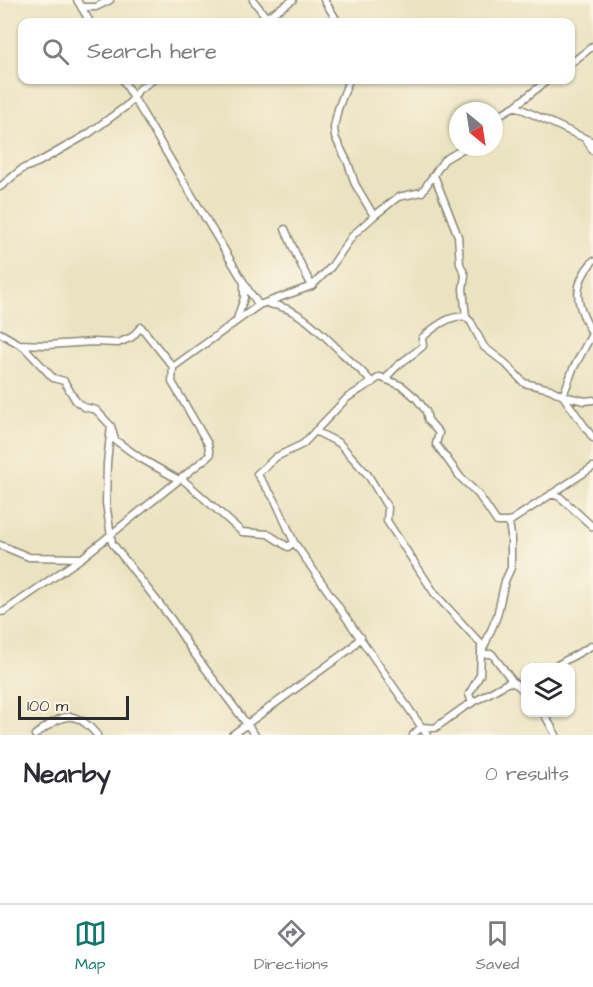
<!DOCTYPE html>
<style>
:root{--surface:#fff;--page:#f2f2f3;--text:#2b2b33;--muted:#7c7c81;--line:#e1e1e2;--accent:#0f766e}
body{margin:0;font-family:"Architects Daughter",sans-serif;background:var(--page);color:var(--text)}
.controls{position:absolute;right:18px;bottom:18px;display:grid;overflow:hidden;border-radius:12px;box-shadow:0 2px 4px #0004}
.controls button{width:54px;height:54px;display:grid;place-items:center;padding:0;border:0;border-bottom:2px solid var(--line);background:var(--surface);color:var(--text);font:30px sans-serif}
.compass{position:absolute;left:449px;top:102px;width:54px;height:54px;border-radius:50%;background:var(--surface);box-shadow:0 2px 4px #0004;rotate:150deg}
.scale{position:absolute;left:18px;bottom:15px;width:111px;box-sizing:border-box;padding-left:6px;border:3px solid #2b2b2b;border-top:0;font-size:16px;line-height:21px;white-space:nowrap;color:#2b2b2b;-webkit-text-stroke:4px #fcf5e5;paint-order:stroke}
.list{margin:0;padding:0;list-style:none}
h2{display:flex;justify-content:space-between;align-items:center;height:78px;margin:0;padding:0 24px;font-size:26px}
h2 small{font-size:20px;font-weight:400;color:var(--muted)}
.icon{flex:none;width:33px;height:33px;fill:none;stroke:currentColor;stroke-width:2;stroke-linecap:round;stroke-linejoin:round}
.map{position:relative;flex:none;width:593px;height:735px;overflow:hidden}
.search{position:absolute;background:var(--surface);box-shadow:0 2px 4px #0004;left:18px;right:18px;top:18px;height:66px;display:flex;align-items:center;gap:15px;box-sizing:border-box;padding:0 21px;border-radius:12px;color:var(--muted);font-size:22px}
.sheet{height:168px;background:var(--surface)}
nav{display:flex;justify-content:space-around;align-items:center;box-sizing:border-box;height:84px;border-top:2px solid var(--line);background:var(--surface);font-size:16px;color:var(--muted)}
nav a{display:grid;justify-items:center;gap:3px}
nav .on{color:var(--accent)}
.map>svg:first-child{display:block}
</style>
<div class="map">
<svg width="593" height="735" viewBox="0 0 593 735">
<rect width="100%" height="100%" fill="#fcf5e5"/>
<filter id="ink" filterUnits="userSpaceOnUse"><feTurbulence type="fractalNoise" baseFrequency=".0167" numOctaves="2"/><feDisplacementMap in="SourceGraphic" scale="12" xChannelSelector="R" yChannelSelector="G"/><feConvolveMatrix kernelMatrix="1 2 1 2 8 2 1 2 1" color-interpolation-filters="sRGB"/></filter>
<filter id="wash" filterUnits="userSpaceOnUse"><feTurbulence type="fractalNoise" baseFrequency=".008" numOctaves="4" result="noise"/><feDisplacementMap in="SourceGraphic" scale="24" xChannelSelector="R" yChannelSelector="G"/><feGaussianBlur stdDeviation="1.35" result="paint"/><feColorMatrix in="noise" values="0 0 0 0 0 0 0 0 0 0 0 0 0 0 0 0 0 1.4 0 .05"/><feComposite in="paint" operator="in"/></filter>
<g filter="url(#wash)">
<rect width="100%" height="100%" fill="#eae3c1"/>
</g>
<g filter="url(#ink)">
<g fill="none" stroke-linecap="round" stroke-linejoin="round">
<g stroke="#8a8776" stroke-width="9">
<path id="street" d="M77,0L90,22
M253,0L266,17
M324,0L338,22
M81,7H96L110,0
M259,22L293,0
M570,64L593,46
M123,80L249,291L259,305
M349,80L338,109L334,127L335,137L348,163L355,184L374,216
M515,106L593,142
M494,123L499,115L515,106L548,80
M586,139L593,151
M434,175L458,236L460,264L465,275L463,289L466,317
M0,187L22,169L39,162L88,134L125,107L134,98L138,90L153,80
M285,229C293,248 302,268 312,286
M593,261C569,288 578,307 593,335
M269,304C300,308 320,332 342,353C352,363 363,371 372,383
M237,319L244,298V285
M0,333L24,347L53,378L64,381L76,401L84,407L96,410L111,426L115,440L140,458L179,480
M592,334L573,369L563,396L585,401L593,400
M19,344L47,345L93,342L118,343L132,337L141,327L173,367
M386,379C394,365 411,357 423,346L422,338C433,328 450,314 466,317L471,322L484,347L505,363L524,383L550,389L563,396L593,438
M111,426L107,463L106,503L112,543L172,620L190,648L255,735
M315,431L339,443L368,475L388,508L387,521L435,594L481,644V654H492L514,683
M181,478L242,532L268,534L288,547L294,542
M551,494L560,497L593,527
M0,545L29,557L81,558
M0,612L5,611L83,557L210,455L208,444L172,382L173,367L259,305L312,286L331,267L353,235L374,216L398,197L422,192L444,160L466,147
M552,668L593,645
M472,703L469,694L480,675L481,654L497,616L505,581L511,568V536L509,522
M543,712L556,735
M35,735C61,716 73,706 97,735
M232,735L350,649L361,637
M413,735L421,727L435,728L463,708L509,682L516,684L526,693
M427,735L294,542L275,500L257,474L276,457L303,444L347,398L380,377L402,386L416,398L426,411L428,420L439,433L436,444L461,478L478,494L497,522H509L593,467"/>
</g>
<use href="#street" stroke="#fff" stroke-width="6"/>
</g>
</g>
</svg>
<div class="controls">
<button><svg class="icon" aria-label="layers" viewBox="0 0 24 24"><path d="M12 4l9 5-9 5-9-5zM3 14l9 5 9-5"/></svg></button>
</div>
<svg class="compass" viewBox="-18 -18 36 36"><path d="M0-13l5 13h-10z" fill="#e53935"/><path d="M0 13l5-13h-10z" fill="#7c7c81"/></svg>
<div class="scale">100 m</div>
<div class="search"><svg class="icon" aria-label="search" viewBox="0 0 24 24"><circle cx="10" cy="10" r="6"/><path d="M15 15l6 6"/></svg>Search here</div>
</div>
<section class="sheet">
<h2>Nearby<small>0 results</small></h2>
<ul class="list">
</ul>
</section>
<nav>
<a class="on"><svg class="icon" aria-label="map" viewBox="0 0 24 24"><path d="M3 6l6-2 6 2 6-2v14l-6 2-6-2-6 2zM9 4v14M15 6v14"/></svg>Map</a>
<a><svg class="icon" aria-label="directions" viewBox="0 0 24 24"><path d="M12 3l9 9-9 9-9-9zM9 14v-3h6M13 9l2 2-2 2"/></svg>Directions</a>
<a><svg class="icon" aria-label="saved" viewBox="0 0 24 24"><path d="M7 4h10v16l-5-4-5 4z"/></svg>Saved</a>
</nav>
